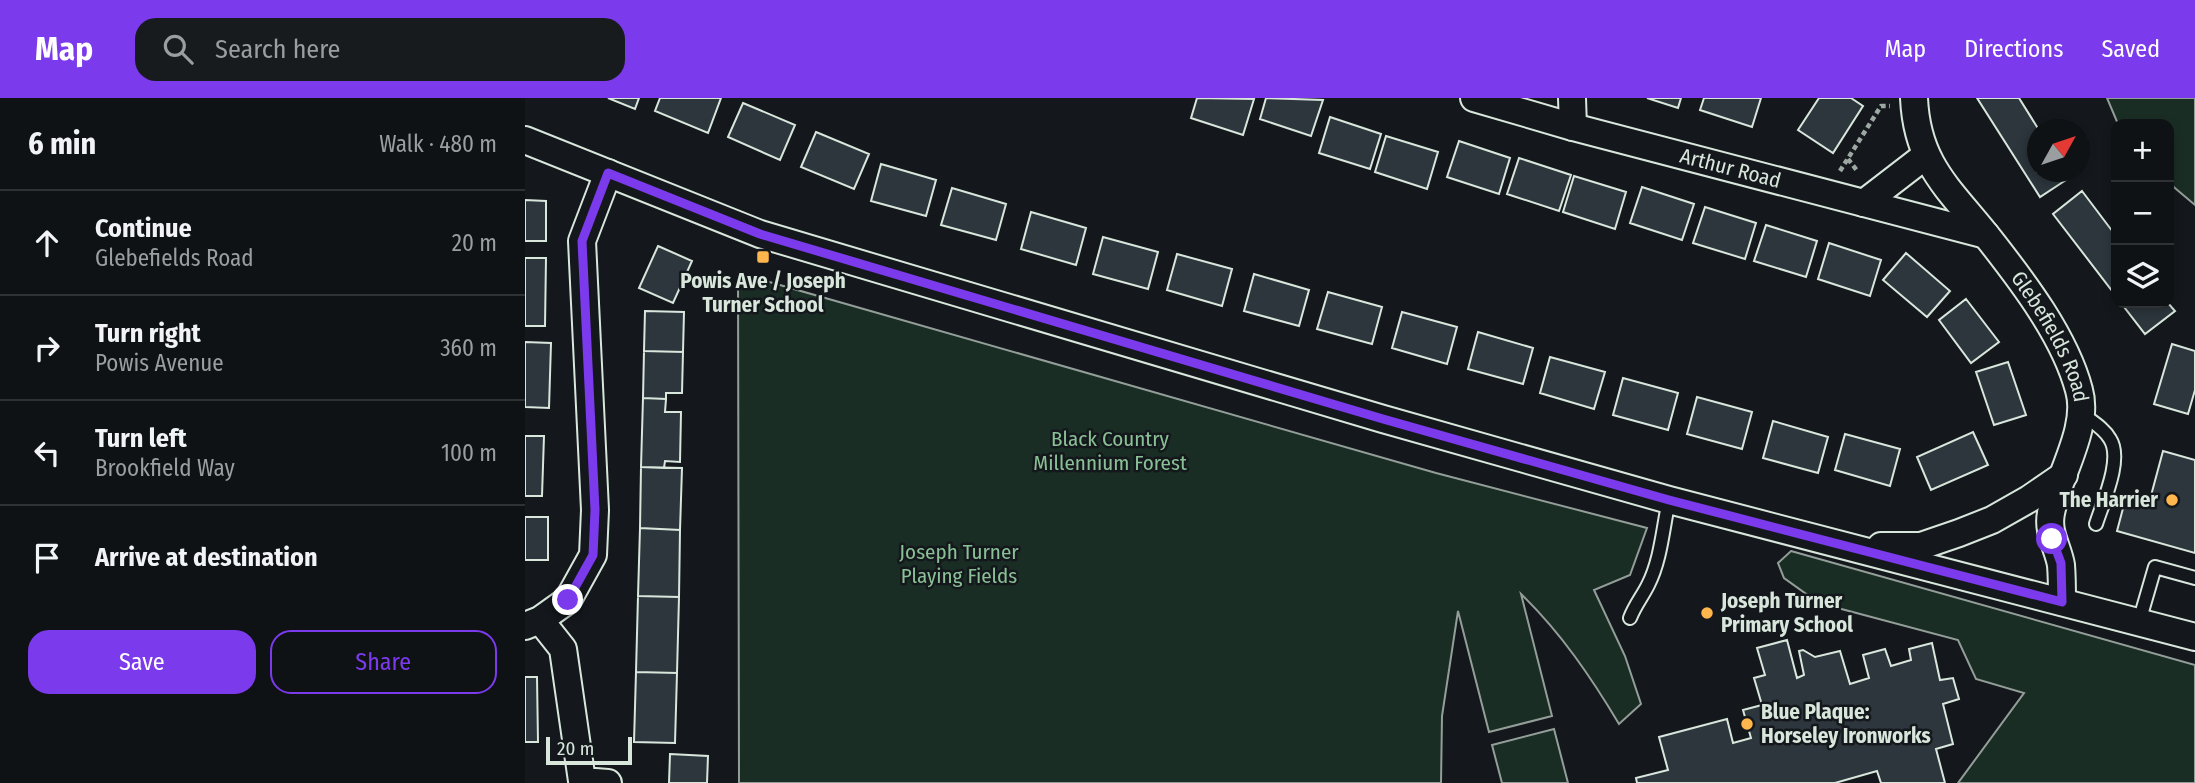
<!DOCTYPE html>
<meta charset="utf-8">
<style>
:root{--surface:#0f1215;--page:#181b1e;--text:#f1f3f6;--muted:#9b9ea0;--line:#2f3234;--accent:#7c3aed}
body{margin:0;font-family:"Fira Sans Condensed",sans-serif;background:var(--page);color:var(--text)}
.controls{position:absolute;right:21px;top:21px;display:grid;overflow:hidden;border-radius:14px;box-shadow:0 4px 10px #0003}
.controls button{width:63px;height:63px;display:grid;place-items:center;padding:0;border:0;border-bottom:2px solid var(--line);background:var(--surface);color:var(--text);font:35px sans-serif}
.compass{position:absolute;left:1502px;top:21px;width:63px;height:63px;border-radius:50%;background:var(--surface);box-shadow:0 4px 10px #0003;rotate:50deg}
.scale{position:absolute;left:21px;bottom:18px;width:86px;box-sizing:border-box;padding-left:7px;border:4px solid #d8e6dc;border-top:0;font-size:19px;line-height:24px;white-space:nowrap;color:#d8e6dc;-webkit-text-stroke:5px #14181c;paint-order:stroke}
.stop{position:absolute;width:21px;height:21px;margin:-16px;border:5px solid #7c3aed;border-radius:50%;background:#fff}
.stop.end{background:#7c3aed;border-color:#fff;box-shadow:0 2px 7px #0008}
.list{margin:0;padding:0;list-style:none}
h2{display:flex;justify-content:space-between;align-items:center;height:91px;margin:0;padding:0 28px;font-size:30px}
h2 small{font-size:23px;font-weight:400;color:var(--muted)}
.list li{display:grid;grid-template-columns:46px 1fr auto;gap:21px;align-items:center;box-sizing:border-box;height:105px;padding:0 28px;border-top:2px solid var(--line)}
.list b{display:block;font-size:26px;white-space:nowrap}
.list p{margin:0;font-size:23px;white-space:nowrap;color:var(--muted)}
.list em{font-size:23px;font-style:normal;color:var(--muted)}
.actions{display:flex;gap:14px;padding:21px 28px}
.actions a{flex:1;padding:16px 0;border:2px solid var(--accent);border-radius:21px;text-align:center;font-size:24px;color:var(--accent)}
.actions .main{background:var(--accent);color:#fff}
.icon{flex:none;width:38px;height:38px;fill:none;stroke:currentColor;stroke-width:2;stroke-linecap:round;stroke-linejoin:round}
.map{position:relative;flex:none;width:1670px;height:685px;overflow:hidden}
header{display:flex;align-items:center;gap:42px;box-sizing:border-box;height:98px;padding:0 35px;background:var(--accent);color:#fff}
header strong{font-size:33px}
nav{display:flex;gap:38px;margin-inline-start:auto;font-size:24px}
.search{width:490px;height:63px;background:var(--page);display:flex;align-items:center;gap:18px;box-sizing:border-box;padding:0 24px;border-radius:21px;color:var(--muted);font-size:26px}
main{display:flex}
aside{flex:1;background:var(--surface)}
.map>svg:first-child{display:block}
</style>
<header>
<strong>Map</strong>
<div class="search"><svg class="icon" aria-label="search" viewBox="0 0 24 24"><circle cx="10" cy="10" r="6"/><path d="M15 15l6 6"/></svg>Search here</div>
<nav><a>Map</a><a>Directions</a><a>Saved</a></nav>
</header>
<main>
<aside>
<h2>6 min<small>Walk · 480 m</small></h2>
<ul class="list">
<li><svg class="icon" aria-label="ahead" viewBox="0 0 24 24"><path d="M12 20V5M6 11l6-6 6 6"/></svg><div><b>Continue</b><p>Glebefields Road</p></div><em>20 m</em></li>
<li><svg class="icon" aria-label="right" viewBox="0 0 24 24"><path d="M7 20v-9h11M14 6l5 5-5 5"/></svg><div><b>Turn right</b><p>Powis Avenue</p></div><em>360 m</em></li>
<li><svg class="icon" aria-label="left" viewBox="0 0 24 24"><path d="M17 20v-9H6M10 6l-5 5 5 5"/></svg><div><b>Turn left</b><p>Brookfield Way</p></div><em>100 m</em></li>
<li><svg class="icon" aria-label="arrive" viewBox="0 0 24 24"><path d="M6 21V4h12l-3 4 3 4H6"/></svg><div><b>Arrive at destination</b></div></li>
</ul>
<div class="actions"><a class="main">Save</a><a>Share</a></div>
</aside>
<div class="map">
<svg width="1670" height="685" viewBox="0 0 1670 685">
<rect width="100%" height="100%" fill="#14181c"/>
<path fill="#1a2d24" stroke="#939e99" stroke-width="2" d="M1582,0H1670V107L1644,85V26H1593Z
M213,175L911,375L1122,430L1105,477L1069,492L1100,558L1116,606L1094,626C1066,579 1036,535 996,496L1027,618L964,634L933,513L917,618L916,685H214Z
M1266,453L1670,567V685H1433L1499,595L1451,581L1433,542L1294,505L1259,480L1253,465Z
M1029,631L1043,685H977L967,647Z"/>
<path fill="#2c363c" stroke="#d8e6dc" stroke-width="2" d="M83,0H114L110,11Z
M135,0H196L183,35L130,13Z
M672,0L729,1L718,37L666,20Z
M741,0L798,2L786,38L735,21Z
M1122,0H1156L1153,10Z
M1179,0H1236L1227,29L1175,12Z
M1294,0H1326L1338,8L1308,55L1273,32Z
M1452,0H1494L1514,32L1512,74H1540L1544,80L1515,99Z
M218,5L270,27L255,62L203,39Z
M805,19L856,36L845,71L794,55Z
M291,34L344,56L329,91L276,69Z
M861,38L913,54L902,91L850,74Z
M934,43L985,60L974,96L922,79Z
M994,60L1046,77L1034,113L982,96Z
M356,66L411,82L401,118L346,103Z
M1049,78L1101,94L1090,131L1038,114Z
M1117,89L1169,106L1157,142L1105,125Z
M427,90L481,106L471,142L416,127Z
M1557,93L1591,138V198L1528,116Z
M0,102L21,103V143H0Z
M1180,109L1231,125L1220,161L1168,145Z
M506,114L561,130L551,167L496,151Z
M1241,127L1292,143L1281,179L1229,163Z
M578,139L633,154L623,191L568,176Z
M1304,145L1356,162L1345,198L1293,181Z
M133,148L167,163L148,205L114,190Z
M1381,155L1425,193L1402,219L1358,182Z
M652,156L707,171L697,208L642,192Z
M0,160H21L20,228H0Z
M729,176L784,192L774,228L719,213Z
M803,194L857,209L847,246L792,231Z
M1441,201L1474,244L1446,265L1414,222Z
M1596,205H1643L1650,213L1620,236Z
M120,213L159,214L158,254L119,253Z
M877,214L932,229L922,266L867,250Z
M953,234L1008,250L998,286L943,271Z
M0,244L26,245L24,310L0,309Z
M1647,246L1670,253V292L1663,316L1629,306Z
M119,253L158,254L157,295H141V301L118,300Z
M1025,259L1080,274L1069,311L1015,295Z
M1483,264L1501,317L1469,327L1451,274Z
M1098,280L1153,295L1143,332L1088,317Z
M1172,299L1227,314L1217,351L1162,336Z
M118,300L141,301L140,314H156L155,364L140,363L139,370L116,369Z
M1248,323L1303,339L1293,375L1238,360Z
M1448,334L1463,367L1406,392L1392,359Z
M1320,336L1375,351L1365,388L1310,372Z
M0,338H19L17,398H0Z
M1638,353L1670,362V455L1592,433L1601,399L1624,405Z
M116,369L157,370L155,432L115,430Z
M0,419H23V462H0Z
M115,430L155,432L154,499L113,498Z
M113,498L154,499L152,575L111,574Z
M1262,542L1272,580L1279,577L1274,553L1278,552L1290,559L1315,553L1325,586L1344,580L1338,557L1360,551L1366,568L1386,562L1384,551L1407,545L1415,582L1428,580L1434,601L1418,606L1428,646L1411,651L1420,685H1356L1352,673L1310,685H1112L1111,680L1143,672L1134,639L1202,621L1208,645L1226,640L1218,612L1237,607L1229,580L1240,577L1232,550Z
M111,574L152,575L150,645L109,644Z
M0,579H12L13,644H0Z
M145,656L183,658L182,685H144Z"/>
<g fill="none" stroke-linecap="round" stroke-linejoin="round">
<g stroke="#d8e6dc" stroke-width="16">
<path id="service" d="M1556,315C1566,323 1579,330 1585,341C1598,361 1578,404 1571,426
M1105,520C1110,507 1117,499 1123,487C1136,462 1138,429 1144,402
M1614,524L1630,469L1670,480"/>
</g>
<g stroke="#d8e6dc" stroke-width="30">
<g id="minor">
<path id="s1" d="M949,0L1048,29L1461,137"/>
<path d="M1047,0L1048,29"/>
<path id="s2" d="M1389,0C1392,68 1426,92 1465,142C1498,184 1540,239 1554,292C1565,330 1533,378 1526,415C1522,435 1533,449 1536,467C1537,479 1537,492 1537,504"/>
<path d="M0,42L235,136L858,321L1144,402L1670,539"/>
<path d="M1339,105L1400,58"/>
<path d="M1356,448H1396L1434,435L1467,422L1504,401L1539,377"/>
<path d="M15,522L38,551L57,683L83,685"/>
<path d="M0,528L15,522L43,502L68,457L70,412L57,143L83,75"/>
</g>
</g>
<path stroke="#9da8a2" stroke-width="4.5" stroke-dasharray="5 3.5" stroke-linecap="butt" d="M1323,61L1333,74
M1315,73L1356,8H1365"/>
<use href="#service" stroke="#14181c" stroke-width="12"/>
<use href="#minor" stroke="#14181c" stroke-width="26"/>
</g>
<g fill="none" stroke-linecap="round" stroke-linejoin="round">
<path stroke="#7c3aed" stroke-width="9" d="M43,502L68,457L70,412L57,143L83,75L235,136L858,321L1144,402L1537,504L1536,465L1527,441"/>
</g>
<g fill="#ffb74d" stroke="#14181c" stroke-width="2.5">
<rect x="231" y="152" width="14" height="14" rx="3.5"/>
<circle cx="1647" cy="402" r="7"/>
<circle cx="1182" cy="515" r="7"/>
<circle cx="1222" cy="626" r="7"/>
</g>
<g text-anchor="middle" stroke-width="5" stroke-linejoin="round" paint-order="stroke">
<g font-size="21" fill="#d8e6dc" stroke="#14181c">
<text dy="7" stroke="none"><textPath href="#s1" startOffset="266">Arthur Road</textPath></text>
<text dy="7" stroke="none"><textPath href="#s2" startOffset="280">Glebefields Road</textPath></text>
</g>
<g font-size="21" font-weight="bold" fill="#d8e6dc" stroke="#14181c" text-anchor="start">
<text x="238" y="190" text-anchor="middle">Powis Ave / Joseph<tspan x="238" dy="24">Turner School</tspan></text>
<text x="1633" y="409" text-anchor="end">The Harrier</text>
<text x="1196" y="510">Joseph Turner<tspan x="1196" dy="24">Primary School</tspan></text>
<text x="1236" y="621">Blue Plaque:<tspan x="1236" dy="24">Horseley Ironworks</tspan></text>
</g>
<g font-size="21" fill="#8ac095" stroke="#14181c">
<text x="585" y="348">Black Country<tspan x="585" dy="24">Millennium Forest</tspan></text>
<text x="434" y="461">Joseph Turner<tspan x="434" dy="24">Playing Fields</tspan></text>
</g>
</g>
</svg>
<div class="controls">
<button>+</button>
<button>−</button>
<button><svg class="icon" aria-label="layers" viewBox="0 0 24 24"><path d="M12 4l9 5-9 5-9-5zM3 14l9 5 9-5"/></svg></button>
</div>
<svg class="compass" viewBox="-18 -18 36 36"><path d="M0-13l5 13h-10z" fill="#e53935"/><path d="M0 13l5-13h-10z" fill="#9b9ea0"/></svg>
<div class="scale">20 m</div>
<div class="stop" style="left:1527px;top:441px"></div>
<div class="stop end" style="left:43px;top:502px"></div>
</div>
</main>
